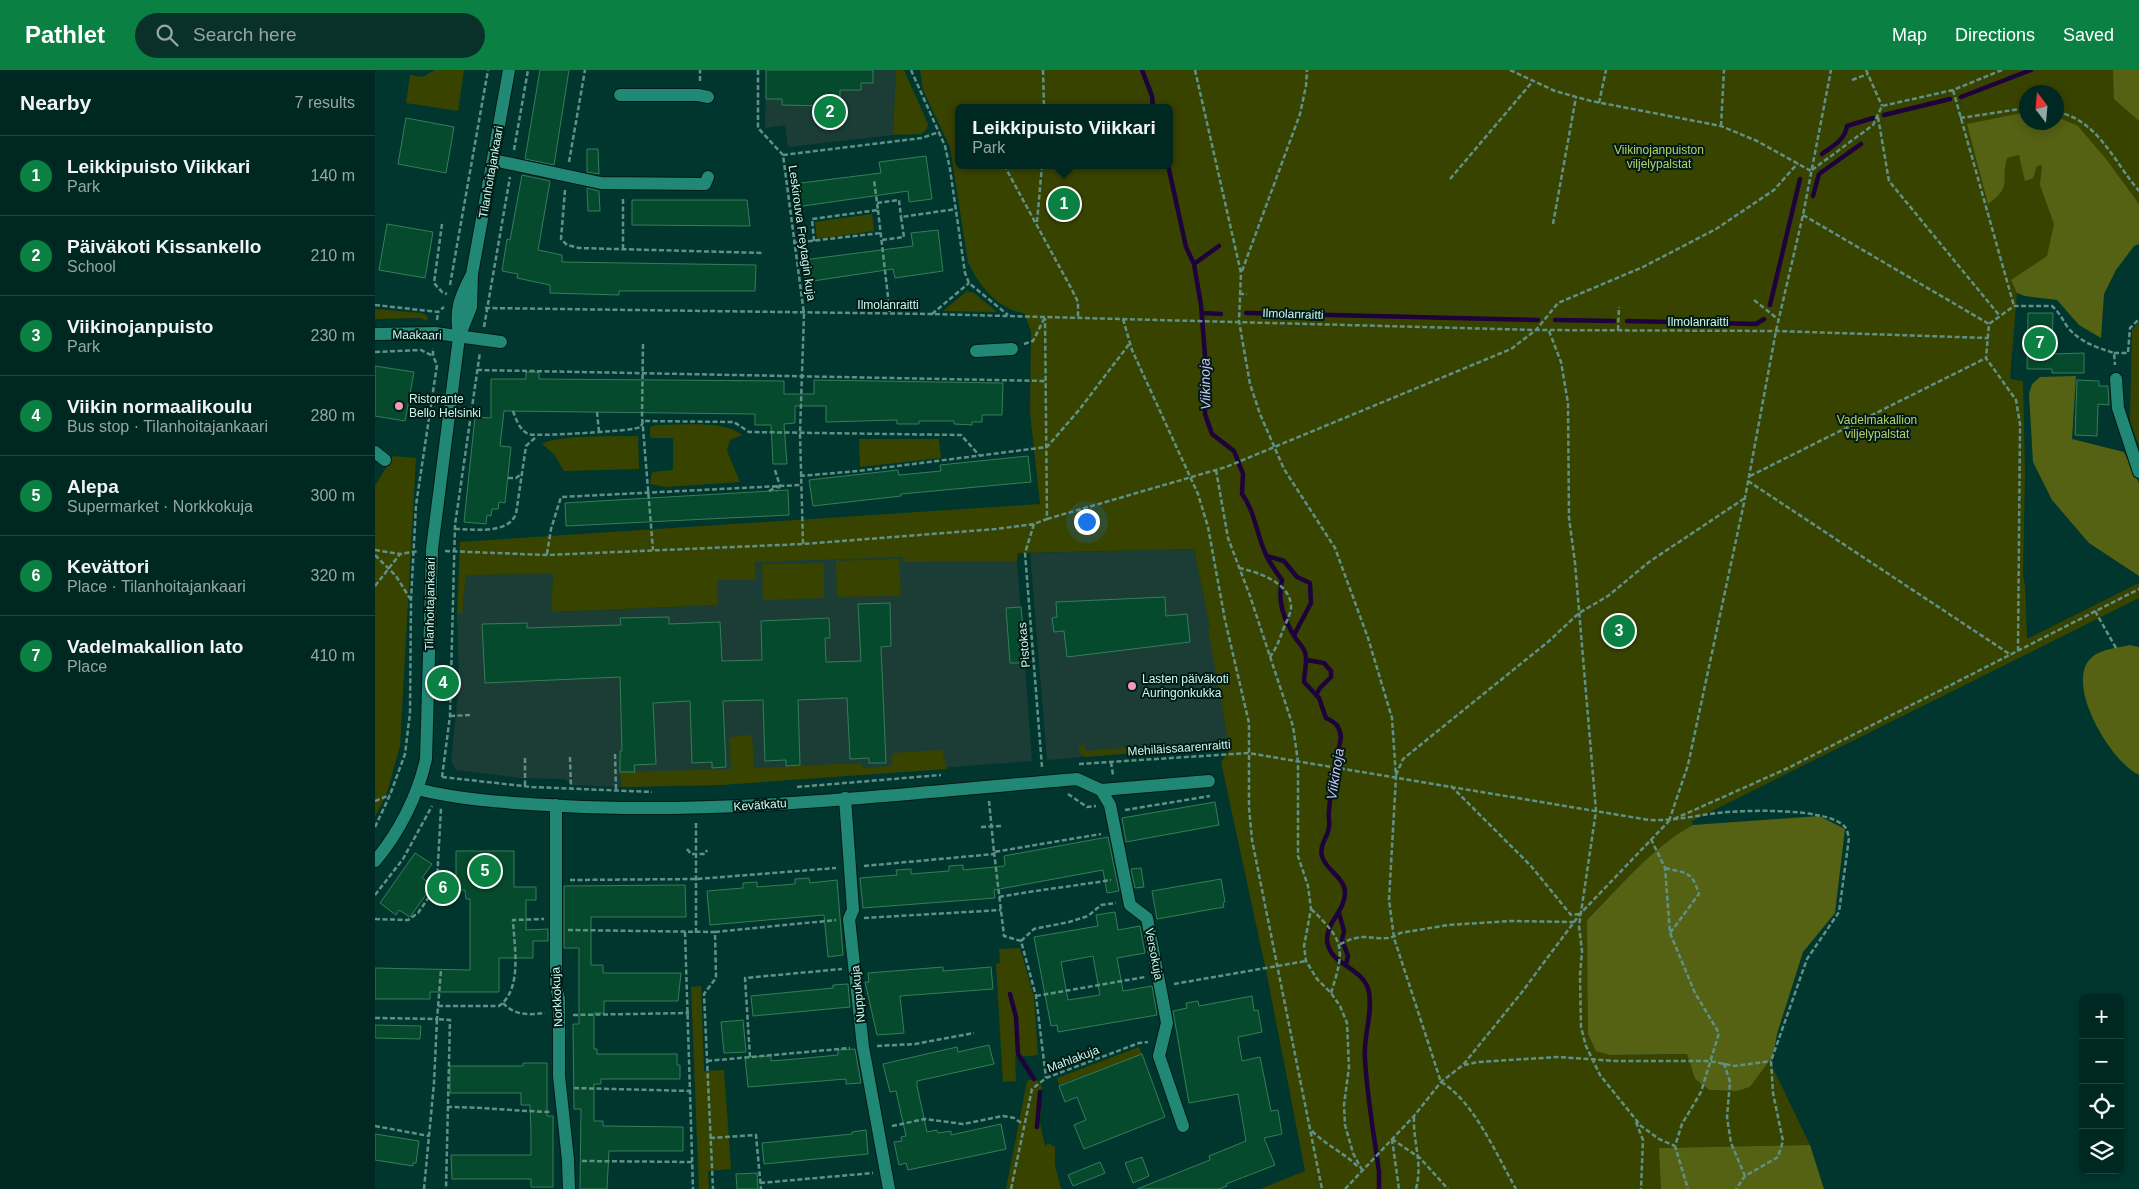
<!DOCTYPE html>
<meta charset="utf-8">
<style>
:root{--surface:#002822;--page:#0a302a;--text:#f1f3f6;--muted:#95a6a5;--line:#224440;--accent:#0b8043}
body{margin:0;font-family:Arial,sans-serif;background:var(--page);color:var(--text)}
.controls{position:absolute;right:15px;bottom:15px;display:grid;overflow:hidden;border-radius:8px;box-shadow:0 2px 12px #0003}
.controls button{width:45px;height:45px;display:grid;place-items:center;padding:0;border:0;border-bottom:1px solid var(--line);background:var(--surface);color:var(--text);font:25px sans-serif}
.compass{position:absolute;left:1644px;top:15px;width:45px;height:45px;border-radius:50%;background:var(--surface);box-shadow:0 2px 12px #0003;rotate:344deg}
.you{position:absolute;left:711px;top:451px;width:18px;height:18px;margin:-12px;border:4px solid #fff;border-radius:50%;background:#1a73e8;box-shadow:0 0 0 8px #1a73e833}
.badge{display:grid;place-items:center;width:32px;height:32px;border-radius:50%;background:var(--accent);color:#fff;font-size:16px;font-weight:700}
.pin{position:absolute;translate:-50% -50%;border:2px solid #fff;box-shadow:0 1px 5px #0006}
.popup{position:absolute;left:580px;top:34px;width:218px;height:65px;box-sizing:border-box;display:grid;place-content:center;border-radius:8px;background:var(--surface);filter:drop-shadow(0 1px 4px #0005);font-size:16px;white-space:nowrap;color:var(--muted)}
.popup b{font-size:19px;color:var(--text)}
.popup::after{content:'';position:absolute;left:50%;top:100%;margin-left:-10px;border:10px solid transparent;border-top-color:var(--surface)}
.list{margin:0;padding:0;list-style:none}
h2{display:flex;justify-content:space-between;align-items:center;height:65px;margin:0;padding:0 20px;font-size:21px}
h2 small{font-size:16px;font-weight:400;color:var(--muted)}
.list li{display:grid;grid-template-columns:32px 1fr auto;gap:15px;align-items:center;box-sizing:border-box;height:80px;padding:0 20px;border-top:1px solid var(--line)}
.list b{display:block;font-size:19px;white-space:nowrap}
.list p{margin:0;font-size:16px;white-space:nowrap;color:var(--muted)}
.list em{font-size:16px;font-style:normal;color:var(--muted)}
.icon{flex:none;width:28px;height:28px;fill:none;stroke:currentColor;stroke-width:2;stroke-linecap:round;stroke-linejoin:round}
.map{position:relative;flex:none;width:1764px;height:1119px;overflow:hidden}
header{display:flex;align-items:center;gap:30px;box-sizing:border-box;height:70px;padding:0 25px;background:var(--accent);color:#fff}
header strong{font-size:24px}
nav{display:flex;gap:28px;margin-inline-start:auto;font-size:18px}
.search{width:350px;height:45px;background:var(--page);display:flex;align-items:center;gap:12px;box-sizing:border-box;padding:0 18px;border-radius:28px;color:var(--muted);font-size:19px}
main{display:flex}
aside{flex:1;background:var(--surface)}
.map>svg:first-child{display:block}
</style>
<header>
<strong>Pathlet</strong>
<div class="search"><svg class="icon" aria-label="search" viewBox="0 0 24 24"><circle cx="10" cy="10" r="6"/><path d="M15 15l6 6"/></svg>Search here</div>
<nav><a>Map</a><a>Directions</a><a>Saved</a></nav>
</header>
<main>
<aside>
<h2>Nearby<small>7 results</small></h2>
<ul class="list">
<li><span class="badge">1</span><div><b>Leikkipuisto Viikkari</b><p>Park</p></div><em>140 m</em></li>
<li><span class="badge">2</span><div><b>Päiväkoti Kissankello</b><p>School</p></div><em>210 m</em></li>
<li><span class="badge">3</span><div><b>Viikinojanpuisto</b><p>Park</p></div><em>230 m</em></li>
<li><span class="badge">4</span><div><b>Viikin normaalikoulu</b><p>Bus stop · Tilanhoitajankaari</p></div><em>280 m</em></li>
<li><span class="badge">5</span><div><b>Alepa</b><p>Supermarket · Norkkokuja</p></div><em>300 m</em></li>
<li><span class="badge">6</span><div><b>Kevättori</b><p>Place · Tilanhoitajankaari</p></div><em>320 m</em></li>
<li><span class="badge">7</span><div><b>Vadelmakallion lato</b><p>Place</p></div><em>410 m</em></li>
</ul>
</aside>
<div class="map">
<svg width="1764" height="1119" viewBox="0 0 1764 1119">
<rect width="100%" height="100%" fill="#00362e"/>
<path fill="#1b3d36" d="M391,0H521L518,65L413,77L410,55L390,58Z
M819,479L859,674L672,690L655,483Z
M528,484V491H642L657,691L345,715L247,717L198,715L189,709L145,708L81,700L76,692L84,613L82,544L87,543L91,505L178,504L176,542L343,535V510L379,491Z"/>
<path fill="#394300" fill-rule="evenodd" d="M60,0H89L83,41L31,33L35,5L47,7Z
M521,0H529L553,54L552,59L546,64L518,65Z
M545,0H1764V169L1713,210L1642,223L1635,309L1648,311L1650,405L1648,506L1650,515L1652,569L1764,513V528L1317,751L1318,755C1277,777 1245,817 1212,850L1235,985L1312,984L1320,1009L1334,1020L1362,1021L1375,1017L1398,986L1397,996L1435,1075L1285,1078L1286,1119H885L930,1101L892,905L846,692L858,675L710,687L704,682V677L710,674L711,681L853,670L833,559L835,558L819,479L643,483L642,491L528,492V487L380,492V510H343V535L176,542L178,504L91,505L87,544H82L85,472L665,434L655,343L656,261L649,243C623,240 603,214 593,192L575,77L548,20ZM1652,22H1682V52H1652ZM584,38H794V95H584Z
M497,144L499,161L442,169L440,152Z
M592,221L599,223L622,242L568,241Z
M0,239L47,243L52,246L53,251L44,248L0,249Z
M1764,252V376L1755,351L1757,260Z
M282,355C305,355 350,350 367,365L355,370L352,381L365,412L291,417L275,414L277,402L298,400V368H277L275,366V357Z
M263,366L264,399L189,401L179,384L167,374C185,364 239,367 263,366Z
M484,369H564L566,388L485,397Z
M18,386L41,388L25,676L12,723L0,747V416Z
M524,489L526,526L462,527L461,491Z
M449,493V528L388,530L387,494Z
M377,665L379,698L486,693L488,698L516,696L518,683L567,680L572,699L345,715L247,717L245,702L356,699L354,667Z
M645,878L659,927L663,985L640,987L641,1011L628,1012L621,894L625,893L624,879Z
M326,916L329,1001L349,1000L356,1099L333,1101L334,1119H324L316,917Z
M764,977L767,984L684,1015L682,1008Z
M660,1008L667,1016L665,1053L670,1076L673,1073L680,1077V1095L686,1119H631L652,1011Z"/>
<path fill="#556113" d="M1738,0H1764V51L1739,29Z
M1647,43H1651L1652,52H1682V47L1703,56L1731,89L1764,134V174L1759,176L1741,200L1729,224L1726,268L1704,255L1682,230L1650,226L1642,223L1636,210L1672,186L1679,154L1665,115L1667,95L1662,96L1658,108L1650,111L1644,85L1632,88C1625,113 1638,116 1613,134L1592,54Z
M1701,306L1697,369L1749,382L1764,413V506L1714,473L1677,430L1658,392L1654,324L1657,314L1665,307Z
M1755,575L1764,577V705C1737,693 1690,616 1715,589C1724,579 1743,578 1755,575Z
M1444,746L1470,759L1460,843L1428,882L1402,964L1398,986L1375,1017L1362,1021L1334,1020L1320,1009L1312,984L1235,985L1221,981L1213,964L1212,850C1245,817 1277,777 1318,755Z
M1435,1075L1449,1119H1286L1284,1078Z"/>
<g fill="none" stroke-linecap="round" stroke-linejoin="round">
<path stroke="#1d023c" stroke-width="4.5" d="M767,0L777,26L778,38
M1586,27L1656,0
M1509,45L1575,29
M1447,84C1458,76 1470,70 1472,56L1498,48
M793,95L811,177L819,194L826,235L831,298L830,344L837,364L859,381L868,404L867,424C880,441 882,467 892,487C896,495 902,503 907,510C902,532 909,550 921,569C924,573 928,577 930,582C933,591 929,603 929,612L944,628L951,648C962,653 964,656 966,667C962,692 955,717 954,742C953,747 955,752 954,757C953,767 944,775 947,786C951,801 970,807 970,823C970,842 947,856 953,875C958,896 989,898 994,922C998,945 988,966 990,989C992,1027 999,1064 1004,1102V1119
M1438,126L1444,104L1486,74
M819,194L844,176
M1395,235L1425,109
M827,243L846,244
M871,243L1163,250
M1180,250L1239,251
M1252,251L1381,254L1389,249
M892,486L909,491L922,507L935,513L936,533L919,565
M932,590L949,593L956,601V607L945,618L941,625
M964,843L969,861L967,870L973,886L971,894
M635,924L641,947L643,984L659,1009
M662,1057L665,1022"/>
</g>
<path fill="#064a2d" stroke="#357e59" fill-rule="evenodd" d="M165,0H194L179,95L150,89Z
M391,0H498V13H486V20H465V29H451L450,36L407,35V29H391Z
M31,48L79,57L71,103L23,94Z
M212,79H223L224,104L212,102Z
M551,86L557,129L534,132L533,121L421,137L418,114L506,103L504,92Z
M147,105L175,111L163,180L187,185V192L381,195L380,221H244V225L175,223V215L142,208L143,204L127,201L132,169L135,170Z
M212,118L224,121L225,141H213Z
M257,130H372L375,156L257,155Z
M12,154L58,162L50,208L4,200Z
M563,160L568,201L520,208L518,199L431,212L428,190L538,176L536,163Z
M1653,243H1678L1677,284L1709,283V303H1677V299H1652Z
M0,296L39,302L30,351L0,346Z
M151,302H164V309L409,311V324H439V310L628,313L627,345H607V352H597V355L579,354V351H544V354H522V350L451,352V336H420V353L409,354L412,394H398L396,355H380V344L129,341L125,376L136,377L130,433L124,432L123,439H117L116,446L112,445L111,454L89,452L100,347L116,348V309H151Z
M1702,310L1724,311V316H1733L1734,335L1723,334L1722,366L1700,365Z
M653,386L656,412L526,424V426L438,436L434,410L523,400L524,405L566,401L565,395Z
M413,420L414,445L191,456L190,433Z
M790,527L791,546L812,544L815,572L692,587L689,561L679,562L677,548L682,547L681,532Z
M515,533L516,576L506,577L511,693H494V688L475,689L472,628L423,630L425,695L411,696V690L390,691L388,630L348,631L351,697L337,698V692L317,693L315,631L278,633L281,694L259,695L260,702H245V681H247L245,607L110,613L107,554L152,553V558L246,555L245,548L294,547V554L345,552L347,591L387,590L386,551L454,548L455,568H450L451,592L486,591L483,534Z
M646,537L651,593H635L631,538Z
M840,732L844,755L751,772L747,748Z
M733,767L744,821L732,823L728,800L619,820L620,828L488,838L485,808L522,805L521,800L536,799V804L574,801V796L588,795V800L629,796L630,795L629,786Z
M81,781H139V817H161V830H151V860L173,859V871H158V888H124V922H55V929H0V898L95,900V829H91L90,820H81Z
M40,783L57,794L47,808L58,815L35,847L24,840L21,845L5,833Z
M766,798L769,817L760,818L756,799Z
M434,808L435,813L462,810L468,885L453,887L449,845L335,855L332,821L368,818V813L382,812V817L420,814V809Z
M846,809L850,832L848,833L849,837L782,849L777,821Z
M310,815L311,847H216V895H228V903H306L303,931H229V943H219V979H222V984H302V995H305V1009H226V1014H219V1051H228V1056L308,1057V1081H234L232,1119H205L206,1039H199L198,954H204V878H189V816Z
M740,842L743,860L765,856L770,883L742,888L748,921L777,916L782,945L683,962L682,955L676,956L659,867L723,856L721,845ZM718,886L725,925L693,930L686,892Z
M568,897V901L616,897L618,919L525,926L529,963L502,965L490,912H494L493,903Z
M473,914L475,937L378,946L376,926L458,918V915Z
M877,926L879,941L883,940L887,962L863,967L867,991L885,987L896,1041L903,1040L907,1064L889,1068L900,1095L851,1114L852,1116L844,1119H762L835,1090L834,1086L871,1071L863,1024L814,1033L798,941L812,938L811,933L823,931L824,936Z
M368,950L371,982L349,983L346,952Z
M0,955L46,956L45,969L0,968Z
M614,975L619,994L542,1011V1016L552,1062L562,1060L563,1063L576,1061V1065L626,1054L631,1079L533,1100L531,1093L524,1095L519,1072L527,1071L526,1067L531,1066L521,1021L515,1022L508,994L582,977L583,982Z
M480,979L486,1013L471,1014V1009L373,1017L370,987L396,986V991L432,988L463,985V980Z
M767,984L790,1047L709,1079L699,1055L711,1050L702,1027L690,1032L684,1016Z
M148,993H172V1046H178V1117H156V1109H77L76,1085H156V1060L155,1035H146V1023H75V996H148Z
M491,1060L493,1084L389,1094L387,1073L477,1064V1062Z
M0,1064L44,1071L41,1093H38V1096L0,1090Z
M767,1087L774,1106L758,1113L750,1093Z
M725,1092L730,1103L698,1116L693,1105Z
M382,1103L383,1119H362L361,1104Z"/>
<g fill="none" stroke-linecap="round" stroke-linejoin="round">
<g stroke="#001b16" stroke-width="14">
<path id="minor" d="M245,25H323L333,27
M118,90L226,113L330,114L333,107
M0,264L60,263L126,272
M84,267L96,237L97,204L134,0
M601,281L637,279
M1741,309L1743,338L1764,402
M0,382L10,390
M42,719C89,731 140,733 188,736C360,745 531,723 702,709L726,720L834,711
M726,720L735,735L755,835L772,848L792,953L784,986L808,1056
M470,728L478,840L474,849L488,977L514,1119
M181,735V917L184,929V1006L193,1090L194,1119
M0,791C24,763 43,725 51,689L57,479L84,267C80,239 84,229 97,204"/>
</g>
<path stroke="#609188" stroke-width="2.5" stroke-dasharray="5 2.5" stroke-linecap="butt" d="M383,0V58L408,85L429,244L425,363L428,474
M536,0L570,76L575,99L590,203L594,213L633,245
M668,0L669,38
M820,0L866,203L864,251L875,314L885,344L909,399L960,478L993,568L1017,648L1021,707L1014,830L1019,868L1066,1012C1099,1031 1122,1086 1141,1119
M1135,0L1180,21L1216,31L1346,56L1382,71L1436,101
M1491,0L1507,36
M1477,10L1493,4
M325,11V0
M1578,20L1639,236
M1224,33L1231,0
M1682,42C1723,50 1739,92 1764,121
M1503,47L1514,111L1624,245
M1585,48L1652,38
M1346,56L1349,0
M139,80L153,0
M408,85L547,68L564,62
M194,92L210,0
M629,95L696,218L703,232V248
M1437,100L1498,55L1507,36L1578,20L1627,0
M1075,109L1158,11
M190,120L186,169L192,175L204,178L389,183
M502,133L524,130L526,147
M503,140L515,244
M1428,145L1614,254
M662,152L667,95
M67,154L59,213L67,222L72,224
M1178,154L1201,27
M507,170L529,167L526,147L581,139
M439,171L437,149L503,140L499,110
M418,173L506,163
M248,179V128
M867,201L925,44L931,16L932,0
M75,215L113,0
M864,224H872
M1379,230L1404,250
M0,235L63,242L69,237
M110,238L556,244L1161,260L1401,261L1613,268
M557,244L594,213
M748,249L757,280L823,424L833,457L850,550L874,653V738L877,770L947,1119
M62,250L63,242
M109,257L135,107
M1243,260L1244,237
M1174,261L1186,292L1193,333L1194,448L1200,493L1221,741L1204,856L1207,881L1205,906L1206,957L1211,976L1225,1005L1266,1056L1284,1069L1300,1076
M268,274L267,346L278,480
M649,274L658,271L669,249
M0,282L46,280L58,286
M1739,283H1753L1755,258L1764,249
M102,300L670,311
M138,341C141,349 144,359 153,364C159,367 246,361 258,359L266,357L268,351L359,352L374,362L586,365L604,385
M222,342L224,362
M841,400L853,468L875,526L918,656L923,692V786L933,816L936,839L929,876L931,891L942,909L956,923L965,936L972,953L974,997L969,1035L970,1055L978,1083L987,1100
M425,406L483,401L672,377L704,340L755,273
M1375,406L1611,288
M133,408H141L146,404
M1373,411L1636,585
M394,421L403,416
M672,449L851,397L1136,279L1161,260L1183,233L1268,197L1341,159L1399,120L1423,93
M659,454L650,483L667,697
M80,459C99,459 132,465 141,444L151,376L161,367
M0,480L25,484
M70,481L172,485L428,474L621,459L659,454L672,449L670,248
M172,484L176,459L186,427L425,415
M0,485L21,506L36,530
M864,498C883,502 917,513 916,538C915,546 911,552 908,560C903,573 903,575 895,587
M0,516L25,484L44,481
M1720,541L1741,578
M1643,581L1645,354L1641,330L1611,288L1614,254L1639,236H1677C1685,243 1688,251 1694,259C1707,273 1721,277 1739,283L1740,295
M75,646L95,645
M240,684L241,720
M195,687L196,719
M150,688V716
M736,692L738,705
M704,694L873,683L1274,750C1298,751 1319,746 1342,743C1368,740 1453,737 1470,757C1472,759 1473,764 1474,768L1464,842L1432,889L1396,991L1398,1023L1408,1071L1403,1087L1370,1106L1361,1119
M1021,705L1028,689L1174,571L1204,543L1233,526L1274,492L1370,428
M67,707L157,717L277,722
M67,707L75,646L80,455L105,282
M1076,716L1156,796L1196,845L1205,844
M422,717L566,705
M693,724L712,737L721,736
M0,731L15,725
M614,731L619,782L726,764
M750,740L835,726
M1299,749L1413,698L1764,519
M1294,751L1313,695L1370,428L1401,261L1428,145L1456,0
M0,757L15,725L30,684L35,643L36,530L41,435L62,295L58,286V278
M606,757L626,756
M1276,769L1290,798L1295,863L1320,923L1344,963L1326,1022L1307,1054L1300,1076L1313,1119
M312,779L316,784H330L332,780
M619,782L629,866L646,871L661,926L671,1008
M489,796L619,784
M1290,798C1313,804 1316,800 1324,824L1295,863
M195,810L322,809L461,798
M0,825L28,789L57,736
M624,827C662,820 699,816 736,810
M936,839C970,871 970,879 956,923
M489,848L626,840
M0,849L33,850L43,843L56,824L62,812L66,738
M193,860L340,862L341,908L329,924L338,1119
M310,862L318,1119
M340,862L461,850
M321,863V751
M646,871L659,859L694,852L713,846L726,835L741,833
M965,874C970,872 975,869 981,868C996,864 1010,874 1025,863L1073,855L1135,851L1199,852
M799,914L931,891
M661,926L770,907
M128,933C140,946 154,945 170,943
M63,936H124C148,919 139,875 138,850L169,849
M198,945L314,943
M0,948L62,949L66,900
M502,976L540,974L599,963
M375,987L370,908L467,899
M332,991L475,978
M1349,993L1355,1012L1352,1047L1356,1073L1370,1106
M1089,995L1103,992L1183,987L1241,991H1334L1360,996L1396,991
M199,1018L316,1021
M72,1037C107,1037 141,1041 175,1042
M1039,1047C1038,1074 1048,1092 1041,1119
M1261,1052L1268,1070L1266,1119
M0,1056L54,1066
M517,1056L550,1049L588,1054L628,1046L639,1048L648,1054
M937,1061C952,1076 970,1083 984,1098
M335,1068L381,1065L386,1119
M1017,1069L1045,1088L1073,1119
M1017,1069L1024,1119
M207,1091L317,1092
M385,1113L498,1103
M49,1119L59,1013L62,949L75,950L71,1119
M636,1119L657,1019L671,1008L764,973L773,972
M970,1119L1039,1046L1066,1012L1088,995L1147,922L1205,844L1294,751"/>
<use href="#minor" stroke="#218876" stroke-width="12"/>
<path stroke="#609188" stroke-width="2.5" stroke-dasharray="5 2.5" stroke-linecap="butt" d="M400,400L405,416L401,421"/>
</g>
<g fill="#f09ab6" stroke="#001b16" stroke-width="2">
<circle cx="24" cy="336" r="5"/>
<circle cx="757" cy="616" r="5"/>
</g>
<g text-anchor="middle" stroke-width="4" stroke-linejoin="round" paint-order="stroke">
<g font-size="12" fill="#bbcf69" stroke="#001b16">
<text x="1284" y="84">Viikinojanpuiston<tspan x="1284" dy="14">viljelypalstat</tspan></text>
<text x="1502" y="354">Vadelmakallion<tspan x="1502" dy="14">viljelypalstat</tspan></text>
</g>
<g font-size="12" fill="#ccf8ed" stroke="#001b16">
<text transform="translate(116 102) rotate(-80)" y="4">Tilanhoitajankaari</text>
<text transform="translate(427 163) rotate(82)" y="4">Leskirouva Freytagin kuja</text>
<text x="513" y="239">Ilmolanraitti</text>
<text transform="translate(918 244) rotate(2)" y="4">Ilmolanraitti</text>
<text x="1323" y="256">Ilmolanraitti</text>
<text transform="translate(42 265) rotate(1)" y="4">Maakaari</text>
<text transform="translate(55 534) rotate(-89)" y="4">Tilanhoitajankaari</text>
<text transform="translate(649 575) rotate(-95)" y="4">Pistokas</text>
<text transform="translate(804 678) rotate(-4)" y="4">Mehiläissaarenraitti</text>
<text transform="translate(385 735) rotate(-4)" y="4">Kevätkatu</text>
<text transform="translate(779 884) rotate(79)" y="4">Versokuja</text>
<text transform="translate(483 924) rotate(-96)" y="4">Nuppukuja</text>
<text transform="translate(182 927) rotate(-93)" y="4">Norkkokuja</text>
<text transform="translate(698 989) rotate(-21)" y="4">Mahlakuja</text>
</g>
<g font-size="12" fill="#ccf8ed" stroke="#001b16" text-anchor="start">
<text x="34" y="333">Ristorante<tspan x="34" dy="14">Bello Helsinki</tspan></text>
<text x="767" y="613">Lasten päiväkoti<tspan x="767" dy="14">Auringonkukka</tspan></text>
</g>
<g font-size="14" font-style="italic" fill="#d1c0f7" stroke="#001b16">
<text transform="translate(830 314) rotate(-91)" y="5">Viikinoja</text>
<text transform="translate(960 704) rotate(-81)" y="5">Viikinoja</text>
</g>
</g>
</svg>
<div class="controls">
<button>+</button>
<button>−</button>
<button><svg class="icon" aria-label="locate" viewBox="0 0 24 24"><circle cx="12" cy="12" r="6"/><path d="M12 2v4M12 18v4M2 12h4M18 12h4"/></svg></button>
<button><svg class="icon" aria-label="layers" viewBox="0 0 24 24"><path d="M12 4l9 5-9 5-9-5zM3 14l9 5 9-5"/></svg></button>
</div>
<svg class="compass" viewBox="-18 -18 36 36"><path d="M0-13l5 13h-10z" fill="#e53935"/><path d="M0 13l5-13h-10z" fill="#95a6a5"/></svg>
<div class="you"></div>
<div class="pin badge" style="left:689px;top:134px">1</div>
<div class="popup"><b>Leikkipuisto Viikkari</b>Park</div>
<div class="pin badge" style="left:455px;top:42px">2</div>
<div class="pin badge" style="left:1244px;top:561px">3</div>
<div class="pin badge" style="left:68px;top:613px">4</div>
<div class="pin badge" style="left:110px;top:801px">5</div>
<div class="pin badge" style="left:68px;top:818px">6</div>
<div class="pin badge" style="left:1665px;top:273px">7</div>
</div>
</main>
